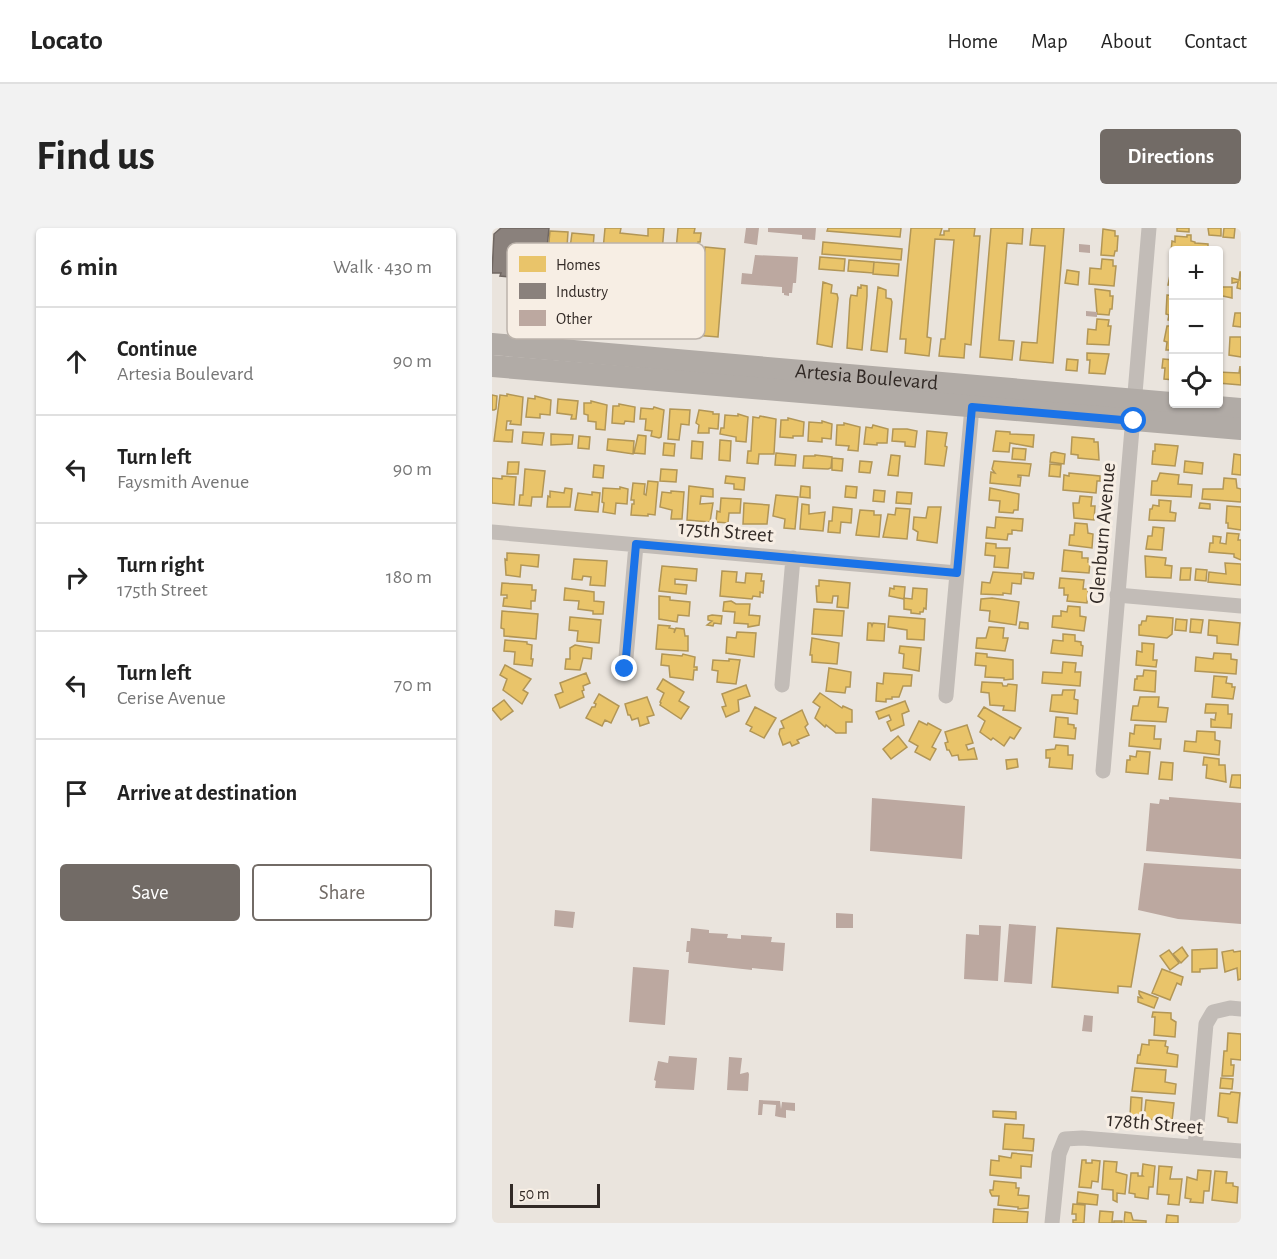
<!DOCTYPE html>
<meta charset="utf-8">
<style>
:root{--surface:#fff;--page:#f2f2f2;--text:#222;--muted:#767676;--line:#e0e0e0;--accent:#726b66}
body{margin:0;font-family:"Alegreya Sans",sans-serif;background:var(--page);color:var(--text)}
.controls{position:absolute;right:18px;top:18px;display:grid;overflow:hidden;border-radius:6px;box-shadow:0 2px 4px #0004}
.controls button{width:54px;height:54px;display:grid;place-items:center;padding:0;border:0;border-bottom:2px solid var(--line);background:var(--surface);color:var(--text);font:30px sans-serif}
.scale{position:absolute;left:18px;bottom:15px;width:90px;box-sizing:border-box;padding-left:6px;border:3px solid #322a26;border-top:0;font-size:16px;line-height:21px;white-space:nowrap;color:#322a26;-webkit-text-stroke:4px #f7eee4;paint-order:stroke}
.stop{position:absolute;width:18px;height:18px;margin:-14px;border:4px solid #1a73e8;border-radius:50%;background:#fff}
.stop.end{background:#1a73e8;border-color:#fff;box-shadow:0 2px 6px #0008}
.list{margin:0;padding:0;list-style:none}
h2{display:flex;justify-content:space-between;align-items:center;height:78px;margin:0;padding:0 24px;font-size:26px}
h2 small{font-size:20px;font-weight:400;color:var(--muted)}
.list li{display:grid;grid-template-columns:39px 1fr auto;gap:18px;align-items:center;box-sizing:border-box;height:108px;padding:0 24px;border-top:2px solid var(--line)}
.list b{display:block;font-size:22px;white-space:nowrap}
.list p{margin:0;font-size:20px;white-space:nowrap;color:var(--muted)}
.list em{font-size:20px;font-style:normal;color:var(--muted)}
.actions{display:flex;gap:12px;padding:18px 24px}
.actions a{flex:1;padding:14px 0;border:2px solid var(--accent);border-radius:6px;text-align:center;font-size:21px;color:var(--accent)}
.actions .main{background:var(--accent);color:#fff}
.icon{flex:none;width:33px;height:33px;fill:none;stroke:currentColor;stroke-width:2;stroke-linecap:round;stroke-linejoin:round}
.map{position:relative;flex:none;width:749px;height:995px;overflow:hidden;border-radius:6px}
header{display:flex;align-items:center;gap:36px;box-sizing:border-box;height:84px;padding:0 30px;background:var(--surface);border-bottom:2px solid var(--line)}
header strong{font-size:28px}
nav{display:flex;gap:33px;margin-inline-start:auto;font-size:21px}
.intro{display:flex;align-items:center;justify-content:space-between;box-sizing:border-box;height:144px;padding:0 36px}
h1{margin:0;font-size:42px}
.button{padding:15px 27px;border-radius:6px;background:var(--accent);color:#fff;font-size:21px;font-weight:700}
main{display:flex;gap:36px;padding:0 36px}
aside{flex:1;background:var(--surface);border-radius:6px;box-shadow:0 2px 4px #0004}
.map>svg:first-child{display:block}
</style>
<header>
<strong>Locato</strong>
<nav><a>Home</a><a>Map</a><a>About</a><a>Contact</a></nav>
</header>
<div class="intro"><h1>Find us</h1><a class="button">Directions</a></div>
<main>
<aside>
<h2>6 min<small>Walk · 430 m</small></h2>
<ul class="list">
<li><svg class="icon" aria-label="ahead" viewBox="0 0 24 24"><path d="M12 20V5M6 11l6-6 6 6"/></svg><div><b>Continue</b><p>Artesia Boulevard</p></div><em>90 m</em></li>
<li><svg class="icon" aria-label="left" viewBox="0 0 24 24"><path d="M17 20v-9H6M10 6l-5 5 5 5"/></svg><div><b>Turn left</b><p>Faysmith Avenue</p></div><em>90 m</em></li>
<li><svg class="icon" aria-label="right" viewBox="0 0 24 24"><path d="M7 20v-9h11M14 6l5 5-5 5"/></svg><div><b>Turn right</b><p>175th Street</p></div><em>180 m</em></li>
<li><svg class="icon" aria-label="left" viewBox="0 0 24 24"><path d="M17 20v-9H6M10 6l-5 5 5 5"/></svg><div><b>Turn left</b><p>Cerise Avenue</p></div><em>70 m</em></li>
<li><svg class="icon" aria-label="arrive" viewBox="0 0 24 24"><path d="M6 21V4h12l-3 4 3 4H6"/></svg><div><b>Arrive at destination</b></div></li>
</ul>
<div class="actions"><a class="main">Save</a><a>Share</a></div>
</aside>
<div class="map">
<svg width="749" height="995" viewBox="0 0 749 995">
<rect width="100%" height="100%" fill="#eae4dd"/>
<path fill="#e9c46a" stroke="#b29656" stroke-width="1.5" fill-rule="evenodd" d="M113,0H129L128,5L156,8V0H172L164,98L120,92V101L104,99ZM127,22L154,25V47L131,45L130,60L151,63L150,78L122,76Z
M186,0H203L202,5H209L208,14H206L204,36L183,34Z
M336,0H409L408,9L335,3Z
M419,0H450L448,7H452V3H457V0H483L482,8H488L479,117L473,116L472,130L447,128L449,111H453L462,12L443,11L435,109L439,110L437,128L413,125L414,111H408Z
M499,0H531L530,16L515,15L507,112L522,113L520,132L488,129Z
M540,0H572L561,135L528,132L530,114L545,115L553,18L538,17Z
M685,0H697V4L685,3Z
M716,0H729V8L717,7Z
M732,0H743L742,10L731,9Z
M611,1L623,3V8H626L625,23H623L622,28L609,27Z
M58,3L76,4L75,19H72L67,84L80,85L86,20H78L80,5L102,7L95,102L49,99Z
M695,7H699V13L703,14V15L716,16V22L679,24L680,13L683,14V8L695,9Z
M331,14L410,21L409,32L330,26Z
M213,19L233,21L226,109L177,105L182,37L203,39L198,105H206Z
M328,29L353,31L352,43L327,41Z
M610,31L621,32V38H624L622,58L597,56L598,40L609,41Z
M357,32L382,34L381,45L356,43Z
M382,34L407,36L406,48L381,46Z
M680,37H682V63H679L680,57H676Z
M575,42L587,44L586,57L573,55Z
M748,44H749V61L745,60L746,54L740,55V50L747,52Z
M331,54L340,57L339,65L345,66L346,70L340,119L325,116Z
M369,57L375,58V68L370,122L355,120L358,71L359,67L365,68L366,59L369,60Z
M386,59L394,62V70L399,71L400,74L395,124L379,122Z
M727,59H740V70L726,67Z
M603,61L618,63V68H621L620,81H618L617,87L605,86Z
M675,67L682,68V93L676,92L677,87L674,86Z
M743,85H749V99L741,98Z
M605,91L617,92L616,98H619L617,117L595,116L596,101L604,102Z
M675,98H682V122H674L675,114L672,113Z
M738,109H749V129L737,127Z
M595,125L617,126L613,146L597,145L598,132H595Z
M575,131L586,132L585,143L574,142Z
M671,131L682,132V152L672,151L673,140H670Z
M748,138L749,157L726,155V144L747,145Z
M15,166L31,169L29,197L18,196L19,193H15L14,202H21L20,214L2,213L8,167L15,168Z
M0,167L5,168L4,181L2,182H0Z
M43,168L59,172L58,187L48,186V190L34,189L36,170L43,171Z
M66,171L86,173L84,191H79L80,187L65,185Z
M99,173L115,177L113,202L104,201V194L96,193V187L92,186V175H99Z
M127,176L143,179L142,194L133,193L132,196L120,195L121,178H127Z
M162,179L172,182L169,209L167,210L159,208L160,203L153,202L154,191H148L149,180L161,181Z
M178,181L198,182L197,197L189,196L187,212L176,211Z
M207,182L221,184V186H227L226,201L217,200V205H206L207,197L204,195Z
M246,186L256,189L254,214L244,213V209L228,206L229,200H232L233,187L246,188Z
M268,188L284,191L282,226H267L266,236L255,235L256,223H259L261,189L267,190Z
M296,190L312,194L311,208H301V210L288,209L289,192H296Z
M330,193L340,196L339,211L330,210V214L316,213L317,194L330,195Z
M352,195L368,199L366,223L356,222L357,218L344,217L345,197H352Z
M381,197L396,201L395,215H385V217L372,216L374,199L380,200Z
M401,201H415L425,203L423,219L413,218V214L400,213Z
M435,203L455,205L453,218L455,219L452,238L433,236Z
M504,203L518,204V206L542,207L541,219L518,215L517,224L501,223Z
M31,204L52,205L50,217L30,215Z
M59,206L81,207L80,216L59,217Z
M146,207L154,208L153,226L142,225Z
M87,208L98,209L97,221L86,220Z
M580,209L602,211V214H606L607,232L586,230V227L579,226Z
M116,211L142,213L141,226L115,222Z
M228,212L239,213L238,233L227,232Z
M200,213L211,214L210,231L199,230Z
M172,215L183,216L182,228L171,227Z
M663,216L686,218L683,238L660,236L661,223H663Z
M521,220L534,221L533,232L520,231Z
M562,224L573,226L572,236L558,234L559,225Z
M284,225L304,227L303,238L283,237Z
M742,226L749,227V247L740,246Z
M323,227L340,229L339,240L336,241L311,240L312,228H323Z
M399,227L408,228L406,248L396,247Z
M340,230L351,231L350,243L340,242Z
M368,233L380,234L378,245L367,244Z
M502,233L539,236L537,248L526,247V249H529L528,258L498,255L499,244L503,245L500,241Z
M693,233L711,235L710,246L692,244Z
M16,234H27L26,246H15Z
M558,236L569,237L568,249L557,248Z
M102,237L112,238L111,250L101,249Z
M33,241L53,243L50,269H40L39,278L27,277L28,267H31Z
M169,241L185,242L184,254L168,253Z
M577,245L608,248V253H605L604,265L571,262L572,247L577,248Z
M668,245L687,247L686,256L700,257L699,269L659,267L660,253H665Z
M10,248L24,249L22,277L0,275V250L10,251Z
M234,248L253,250L252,262L242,261V256L233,255Z
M732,250L744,251L745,260L749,261V274L710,271L711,261H731Z
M156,253L166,254L163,287L156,286V288L139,287L140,276H142V272H139L141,255L153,256L152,266L154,267Z
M197,258L221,261V269L209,268L208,276L221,275L218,294L195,292Z
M309,258L318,259V270L308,269Z
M354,258L365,259L364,270L353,269Z
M128,259L136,261L135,276L124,275L123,286L111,284L112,275L110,274L111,260L128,261Z
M73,260L80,261L78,279H55L56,268L58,269V263L72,265Z
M498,260L527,266L526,282H522L521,285L507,284L508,273L497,272Z
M382,262L393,263L392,274L381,273Z
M179,263L192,264L190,291H179L180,282L168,279L170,264L179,265Z
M100,264L108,265L106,284L83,282L86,265L100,267Z
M405,264L420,265L419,276L404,275Z
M284,267L306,269L303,301L292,300L293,291L281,288Z
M588,268L600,269L599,278H603L602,292L582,290L581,275H587Z
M229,270L249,271L248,285H237L236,295L224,294L225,283L228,284Z
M667,272L679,273L678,284L684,285L683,293L657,292L658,281H660L661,277L667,278Z
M252,275L277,277L275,296H251Z
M708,275L718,276V281L707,280Z
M310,276L317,277V286L333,284L331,303L308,301Z
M735,278L749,279V302L736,300V295H734Z
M341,279L360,281L359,295L349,294L348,305L336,304L337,293H340Z
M436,279H449L445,315L425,312L426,304L421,301L422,289L434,290Z
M404,280L418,281L415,311L391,309L396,286L403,287Z
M368,282L382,283V287H389L387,309L364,307Z
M504,289L531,291L530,303L520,302V306H516L515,312L494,310L495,299L503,300Z
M583,295L595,296L596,305L601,306L600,320L577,317L578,307H582Z
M661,299L672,300L670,322L654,321L656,308H660Z
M735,305L747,306L746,312H749V332L742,329V326L717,324L718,315H721V308L729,309L728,315L734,316Z
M494,315L504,316V320H518L516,340L502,339L503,328L493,327Z
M572,322L590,324V330H596V334H598L597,345L570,343Z
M15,325L47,327L46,339L29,337L28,349L14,347L13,331L15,332Z
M653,328L674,330L673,337L680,338L679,350L654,349Z
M82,331L115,333L113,358L98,357L99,349L91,348L90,352L80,351Z
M733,335L749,336V357L716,354L717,344L734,346Z
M170,338L205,341L204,353L183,351V356L195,357L194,366L167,363Z
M689,340H699L698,352H688Z
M704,341L715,342L714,353L703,352Z
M230,343L245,344L244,354L253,355L254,345L270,346L269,353H272L271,365L268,364V369L261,368L260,371L228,368Z
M501,344L530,346L529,356L520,355L519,366L511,365V367L489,366L490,354L498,355Z
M532,344L542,345L541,351L532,350Z
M568,350L592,352L591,361H596L595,375L575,373L576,367H572V360H567Z
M327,352L358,355L356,380L345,379L346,368H341L340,375L325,374L324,358H327Z
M10,355L40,357V362H44L43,373H39V381L11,378L12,370H15V367H9Z
M402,358L413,359L412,371L397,368L398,360L402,361Z
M73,360L102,364V373L112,374L111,386H101V383L86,381L87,373L72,372Z
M421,360L435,361L434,381L432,380L431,384H428V386L419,385V382L412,381V370L420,371Z
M167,368L178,369V372L198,374L197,388L186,387L185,394L167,391Z
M500,370L527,374L524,397L497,393L498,383L488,382L489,371Z
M239,373L244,376H258L257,387L268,388L267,397L256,399V396L242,395L243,384L231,383L232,374Z
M576,378L588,379V388L594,389L592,403L560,399L561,388H569V383L575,384Z
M322,381L352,383L350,408L320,406Z
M10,383L46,386L44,411L12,408V401L9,400Z
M220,387L230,388L229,396L222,395L221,398L215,397L220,393L216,392V388Z
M397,388L433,391L432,412L415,411V402L396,399Z
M655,388L681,390L680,406L675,410L647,407V397H649L650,393H654Z
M78,389L109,392L107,415L85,413L86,403L77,402Z
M684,391L695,392L694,403L683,402Z
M699,391L711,392L709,405L698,404Z
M717,392L748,395L746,417L725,415V408L716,407Z
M528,394L536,395V401L527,400Z
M376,395H379L380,398L381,395L393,396L392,413L375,412Z
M166,397L178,398L177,400L183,401L182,405L184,400L192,401L193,408H196V423L164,421Z
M497,399L512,400L511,410H516L513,423L484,420L485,410H494Z
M245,404L264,405L262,429L234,425L235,409L244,410Z
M571,406L583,407V413L589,414V417L591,418L590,428L559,425L561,412L571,413Z
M320,410L347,415L345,436L320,434V427H318Z
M13,412L35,414V416L40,417L39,431H41L40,438L22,436L23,424L12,423Z
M650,415L662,416L661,432H665L664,439L644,437L645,423L650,424Z
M83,417L100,420L99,431L91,430L88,442L73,441L74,431H78V420Z
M408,418L429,420L427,443L411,440L412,426L407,425Z
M484,425L495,426V429L521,432V451L512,452V450L493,449L494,438L483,437Z
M722,425L739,426V431L745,432L744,446L703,443L704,429L721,431Z
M170,426L190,428L191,426L203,429L202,439H205V442H202L201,452L178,449L177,438L169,437Z
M237,431L248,432L244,456L225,454L226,443L220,442L221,432L237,433Z
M571,434L584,435L583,444H589L588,458L550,455L551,444L570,445Z
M13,437L39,451L31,462L36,465L30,476L11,462L15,451L8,447Z
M337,440L359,444L358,459H354L353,465L334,463Z
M652,442L664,443L663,464L642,462L643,451H645V448H651Z
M94,445L98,455L91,458L92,462L90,463L92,469L68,480L63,467L71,464L68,455Z
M392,445L420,447L419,458H411L407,469H400V471H394V474L384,473L385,455L391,456Z
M722,448L735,449L734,455L740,456V459H743L741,471L720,469Z
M171,451L192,464L187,473L197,479L189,491L168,477L169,475L168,474L172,465L165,461Z
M490,454L510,455L511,458H515L516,456L525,457L523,483L511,482L512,478L498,477L497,465L489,464Z
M254,457L258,468L246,472L247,483L234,489L230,479L234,478L230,466Z
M571,462H583L582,471L586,472L585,486L558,483L560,467H570Z
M328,465L350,480L351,478L360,482V494H354V505H344L334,497L333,499L323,490L328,479L321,474Z
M107,466L127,478L119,495L113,492L110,498L94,490L100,479H103L104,476L102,475Z
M155,469L162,487L155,489L157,495L148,498L146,490L140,492L138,487H136L133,476Z
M648,469H667L666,479L676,480L674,494L639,492L641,478H646Z
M12,472L21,483L9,492L0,481Z
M413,473L417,483L410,486L412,497L399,503L395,494L399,492L397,487L387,491L384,484Z
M714,476L736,477V486H740L739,500L719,499V491L723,492L724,485H713Z
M263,479L284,490L272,510L258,503L260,499L254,496Z
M492,479L529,500L522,511L518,509L512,518L501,510L499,512L488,504L493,493L486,488Z
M310,482L316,496L313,499L317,507L305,512L307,515L300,518L298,514L291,517L287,506L288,501L292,500L289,493Z
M564,489L576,490V496L582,497V500H584L583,511L562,509Z
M427,493L435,497L436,495L449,502L440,519L444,521L438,532L423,524L426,518L417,513Z
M475,497L481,515L474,517L476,522L482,520L485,531L467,532L466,527L460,528L457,522H455L453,515L456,514L453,504Z
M643,497L663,498L662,511H669L668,521L637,518L638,505L642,506Z
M705,503L723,504V512L728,513L727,527L692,523L693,513L704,514Z
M406,508L415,519L399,531L391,521Z
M564,517L576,518V527H581L580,541L557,539L558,530H554V522L563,521Z
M645,523L658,524L656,546L634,544L635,532H638V528L644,529Z
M712,529L727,531V537H733L734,554L714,550L715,537H711Z
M525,531L526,539L515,541L514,532Z
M669,534L681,535L680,552L667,551Z
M740,547H749V560L738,559Z
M565,700L648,706L639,759L626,758V765L560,759Z
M690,719L696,728L689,735L681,726Z
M725,721V740L708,741V744H700V722Z
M677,722L687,735L678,742L668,728Z
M741,722L742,724L749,723V751L746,752L745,740L733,744L730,724Z
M670,741L691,749L689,757L685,755L678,772L660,765Z
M647,763L666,770L662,780L646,774V769L650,770L647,766Z
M661,784L679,785V791L684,794L683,809L662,807L663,789H660Z
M736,805L749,806V832L739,831V837H742L741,848H730L732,823H735Z
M657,812L674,813L673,818L676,819L675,825L686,827L685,839L645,835L646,827H648L650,816L657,817Z
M643,840L674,842L673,854L684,856L683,866L640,863Z
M729,850L741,851L740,861L728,860Z
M739,864L748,865L745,895L736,894V890L726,888L728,865L738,866Z
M639,869L650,870L649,890L638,889Z
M654,872L682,875L680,893L652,891Z
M501,883L524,884V891L501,889Z
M513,896L532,897L531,910L542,911L541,923L511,921Z
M520,925L540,927L539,939L529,938V950L498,947L499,932L507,933V928L519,930Z
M590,932H594V935H600V932L608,933L606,954L600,953L599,960L587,959Z
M612,933L625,934L624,944L635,947L633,966L625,965V974L621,972V962L610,961Z
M651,936L663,938L661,959H657L656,971L643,969V966L637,965L639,945H646V948H651L650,947Z
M667,938L680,939L678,951H690L687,977L676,976L677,967L665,966Z
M706,942L719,943L717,963H712L711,975L698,974L699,971L693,970L695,949L705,952Z
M723,943L735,944L734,955H741V958L746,959L745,975L720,972Z
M502,953L524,955V960H527L526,967L537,968L536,980L526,981V979H524L506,977L507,968H500L498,964V962H501Z
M586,964L606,967L605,977L585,975Z
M581,976L593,977L592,995H581V992H584V986H580Z
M502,981L536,984L535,995H501Z
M608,983L621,984L620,994L622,995V993H630V995H607Z
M633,984L639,985L641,992L654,993V995H632Z
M675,987L686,988V995H674Z"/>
<path fill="#8a817c" stroke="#706762" stroke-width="1.5" d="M9,0H57L52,49L18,46V49L8,48L9,45H0L2,6Z"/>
<path fill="#bca8a0" d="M254,0H267L265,17L252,15Z
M276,0H324L323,12L310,11V7L276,4Z
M587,16L598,17V25L587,24Z
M263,27L306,29L304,55H301L300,65H297V68L292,67V65H290V59L249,56L250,45L260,46Z
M594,83L605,84V89L594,88Z
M677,569L749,575V631L654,623L658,575L667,576L668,571L677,572Z
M380,570L473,578L470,631L378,623Z
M652,635L749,641V696L686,691L646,682Z
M63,682L83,684L81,700L62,698Z
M344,685L361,686V700H344Z
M517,696L544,698L540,756L512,754Z
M487,697L509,698L506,753L472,751L474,706L487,707Z
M199,700L217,702V705L236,706L235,710L249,711V707L280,709L279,714L293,715L291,743L260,740V742L196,735L197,724H194L195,713H198Z
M141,739L177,742L173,797L137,794Z
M592,787L601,788L600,804L590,803Z
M177,828L205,830L202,862L163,860L164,853L162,852L166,833L176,835Z
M237,829L250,830L248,846L256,844L257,846L256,863L235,862Z
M267,872L288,873L289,881L290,874L303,875V883L294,882V890L287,889L283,888L284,877L271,876L270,887H266Z"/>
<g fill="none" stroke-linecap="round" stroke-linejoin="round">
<path stroke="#c2bcb7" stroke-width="15" d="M0,304L465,345
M625,367L749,378
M133,441L144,317
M290,457L301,330
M454,468L480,179
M611,543C625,362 643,181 657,0
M703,919L714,796L721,784L738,780L749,781
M560,995L567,926L573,911L590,910L749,923"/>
<g stroke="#b1aba6" stroke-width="22">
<path id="s1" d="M0,116L749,181"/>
<path d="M0,138L749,201"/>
</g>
</g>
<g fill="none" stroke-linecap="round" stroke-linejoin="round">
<path stroke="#1a73e8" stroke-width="8" d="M133,441L144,316L465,345L480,179L642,193"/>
</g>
<g text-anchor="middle" stroke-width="6" stroke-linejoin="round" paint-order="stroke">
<g font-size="21" fill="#322a26" stroke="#f7eee4">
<text dy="7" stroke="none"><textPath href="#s1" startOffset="376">Artesia Boulevard</textPath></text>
<text transform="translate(234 303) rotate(5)" y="7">175th Street</text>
<text transform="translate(610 305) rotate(-85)" y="7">Glenburn Avenue</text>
<text transform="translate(663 895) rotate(5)" y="7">178th Street</text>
</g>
</g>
<rect x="15" y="15" width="198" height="96" rx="9" fill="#f7eee4" stroke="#bcb3ab" stroke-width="1.5"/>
<rect x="27" y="28" width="27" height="16" fill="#e9c46a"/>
<rect x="27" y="55" width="27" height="16" fill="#8a817c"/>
<rect x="27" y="82" width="27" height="16" fill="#bca8a0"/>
<g font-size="16" fill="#322a26">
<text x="64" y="42">Homes</text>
<text x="64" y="69">Industry</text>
<text x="64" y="96">Other</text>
</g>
</svg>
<div class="controls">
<button>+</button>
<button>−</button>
<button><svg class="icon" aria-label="locate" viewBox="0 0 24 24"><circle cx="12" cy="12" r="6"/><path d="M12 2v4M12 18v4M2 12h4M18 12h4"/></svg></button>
</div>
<div class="scale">50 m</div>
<div class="stop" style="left:642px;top:193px"></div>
<div class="stop end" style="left:133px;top:441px"></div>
</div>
</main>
